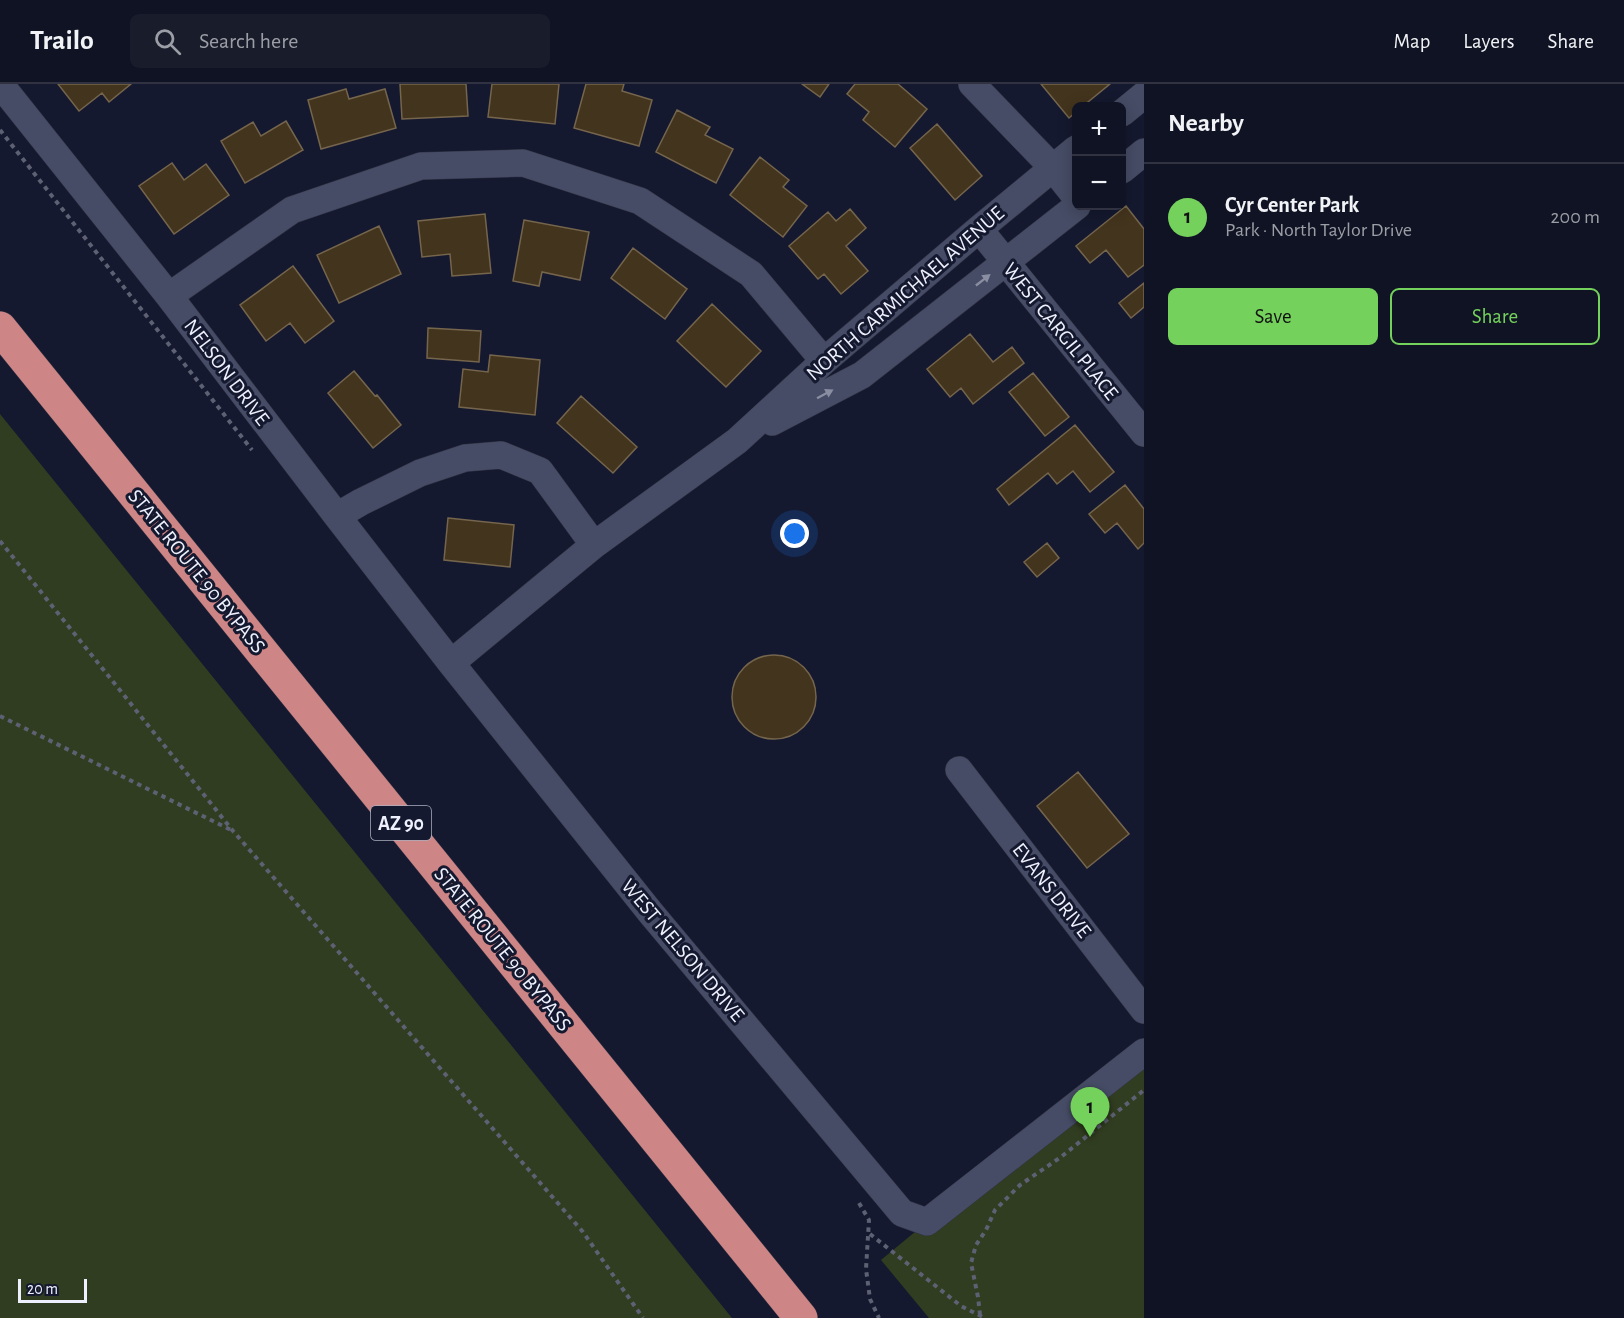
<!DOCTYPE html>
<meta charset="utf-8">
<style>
:root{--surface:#101323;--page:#191c2b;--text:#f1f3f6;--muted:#9c9ea6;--line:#303241;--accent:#74d25c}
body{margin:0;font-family:"Alegreya Sans",sans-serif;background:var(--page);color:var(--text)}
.controls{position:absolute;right:18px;top:18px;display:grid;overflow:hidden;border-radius:9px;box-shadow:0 3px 15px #0003}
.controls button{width:54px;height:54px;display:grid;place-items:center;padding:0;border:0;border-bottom:2px solid var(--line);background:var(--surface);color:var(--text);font:30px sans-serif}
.scale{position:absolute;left:18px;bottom:15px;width:69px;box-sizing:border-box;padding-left:6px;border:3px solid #eef1fd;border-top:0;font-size:16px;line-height:21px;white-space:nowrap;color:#eef1fd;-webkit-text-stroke:4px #15192f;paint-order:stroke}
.you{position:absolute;left:795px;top:450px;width:21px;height:21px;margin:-15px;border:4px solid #fff;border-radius:50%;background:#1a73e8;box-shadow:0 0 0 9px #1a73e833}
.badge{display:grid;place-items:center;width:39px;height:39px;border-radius:50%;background:var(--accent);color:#111;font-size:20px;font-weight:700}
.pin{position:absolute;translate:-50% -50px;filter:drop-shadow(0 2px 3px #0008)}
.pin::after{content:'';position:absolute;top:32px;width:21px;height:18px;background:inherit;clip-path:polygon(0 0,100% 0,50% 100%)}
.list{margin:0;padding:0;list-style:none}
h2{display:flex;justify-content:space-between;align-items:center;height:78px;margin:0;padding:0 24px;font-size:26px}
h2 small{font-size:20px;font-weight:400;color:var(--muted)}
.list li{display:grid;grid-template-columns:39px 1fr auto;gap:18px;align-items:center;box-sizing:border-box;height:108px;padding:0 24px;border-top:2px solid var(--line)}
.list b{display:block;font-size:22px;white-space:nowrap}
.list p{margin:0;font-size:20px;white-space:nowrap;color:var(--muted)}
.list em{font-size:20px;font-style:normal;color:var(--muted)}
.actions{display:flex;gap:12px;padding:18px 24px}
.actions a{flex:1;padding:14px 0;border:2px solid var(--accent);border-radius:9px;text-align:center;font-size:21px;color:var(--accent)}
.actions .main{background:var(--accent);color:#111}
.icon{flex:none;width:33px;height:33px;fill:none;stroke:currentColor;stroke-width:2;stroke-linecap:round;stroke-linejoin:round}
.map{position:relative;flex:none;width:1144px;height:1234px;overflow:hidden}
header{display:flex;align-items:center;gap:36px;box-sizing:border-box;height:84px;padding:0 30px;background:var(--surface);border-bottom:2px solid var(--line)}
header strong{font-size:28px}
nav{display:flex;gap:33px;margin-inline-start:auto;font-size:21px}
.search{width:420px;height:54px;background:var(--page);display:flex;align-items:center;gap:15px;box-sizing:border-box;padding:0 21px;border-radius:9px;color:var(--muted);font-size:22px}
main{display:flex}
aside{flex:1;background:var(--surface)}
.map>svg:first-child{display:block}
</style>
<header>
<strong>Trailo</strong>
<div class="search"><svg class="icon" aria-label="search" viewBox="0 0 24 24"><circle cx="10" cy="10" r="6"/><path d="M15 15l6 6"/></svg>Search here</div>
<nav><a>Map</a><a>Layers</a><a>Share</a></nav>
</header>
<main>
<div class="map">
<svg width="1144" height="1234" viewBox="0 0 1144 1234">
<rect width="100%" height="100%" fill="#15192f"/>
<path fill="#313d20" d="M0,330L732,1234H0Z
M1144,968V1234H929L881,1176L927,1138Z"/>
<path fill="#43341d" stroke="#75654d" stroke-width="1.5" d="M58,0H131L109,18L102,9L79,27Z
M400,0H466L468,32L402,35Z
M492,0H559L555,40L488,33Z
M586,0H624L622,7L652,16L639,62L574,44Z
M802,0H829L820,13Z
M855,0H898L927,25L895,63L863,36L869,28L847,10Z
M1041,0H1110L1083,22H1076V28L1069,34Z
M346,5L349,15L385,5L396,44L321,65L308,16Z
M677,26L710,43L705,51L733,65L716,99L656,68Z
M286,37L303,66L245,99L221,57L253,38L261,52Z
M937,40L982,92L955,116L910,64Z
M760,73L789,96L783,103L807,122L783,153L730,111Z
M172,79L184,96L206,80L229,111L174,150L139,102Z
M1126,122L1144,145V181L1128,193L1106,166L1090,179L1076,162Z
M850,125L866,144L846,162L868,187L841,210L824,190L818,195L789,162L828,128L836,137Z
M485,130L491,189L452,192L450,170L422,173L418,137Z
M524,136L589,148L580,196L542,188L539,202L513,197Z
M379,142L401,190L339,219L317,171Z
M633,164L687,205L665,235L611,194Z
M293,182L334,237L305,259L290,239L266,257L240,221Z
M1144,199V223L1131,234L1119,219Z
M712,220L761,267L726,303L677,257Z
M428,244L481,247L479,278L427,274Z
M970,250L993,278L1012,263L1024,279L973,320L961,304L950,313L927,285Z
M490,271L540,276L535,331L459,323L463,285L488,288Z
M354,287L375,312L377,311L401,341L373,364L328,309Z
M1033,289L1069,333L1045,352L1009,308Z
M581,312L637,363L613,389L557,339Z
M1075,341L1114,388L1090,408L1073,387L1057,400L1048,389L1009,421L997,405Z
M1125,401L1144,425V459L1138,465L1117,439L1105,449L1089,430Z
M448,434L514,441L510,483L444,476Z
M1047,459L1059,474L1037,493L1024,478Z
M732 613a42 42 0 1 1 84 0a42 42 0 1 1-84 0Z
M1078,688L1129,750L1087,784L1037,722Z"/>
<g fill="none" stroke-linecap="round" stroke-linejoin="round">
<g stroke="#323344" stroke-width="28">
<path id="street" d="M0,0L169,212L337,432L451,579L650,828L902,1129L927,1138L1144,968
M972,0L1053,84L1076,113
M1122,29L1144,11
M1122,86L1144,68
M979,145L1144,349
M169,212L292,126L421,82L523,79L640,117L751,190L824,277
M772,338L862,291L1077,122
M337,432L361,418L420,389L465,374L501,371L540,387L594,461
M451,579L594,461L737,357L824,277L979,145L1076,65
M959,686L1144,926"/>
</g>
<g stroke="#323344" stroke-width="34">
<path id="highway" d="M0,244L801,1234"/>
</g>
<path stroke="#5d6173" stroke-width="4" stroke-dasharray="4.5 4.5" stroke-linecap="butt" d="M0,46L252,366
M0,457L233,747L583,1148L643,1234
M0,632L231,746
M859,1119L869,1136L866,1185L870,1215L879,1234
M870,1150L961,1222L985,1234
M980,1231L978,1213L971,1179L976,1161L986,1146L995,1126L1020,1101L1061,1073L1144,1006"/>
<use href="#street" stroke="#464c65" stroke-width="27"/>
<use href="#highway" stroke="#ce8585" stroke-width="33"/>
</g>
<defs><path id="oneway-solid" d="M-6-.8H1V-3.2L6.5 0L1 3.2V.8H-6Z" transform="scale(1.5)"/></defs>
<g fill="#898ea2">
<use href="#oneway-solid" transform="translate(983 196) rotate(-38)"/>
<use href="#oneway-solid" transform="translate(825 310) rotate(-28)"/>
</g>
<g text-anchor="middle" stroke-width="6" stroke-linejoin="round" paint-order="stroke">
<rect fill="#15192f" stroke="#adb0bf" stroke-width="1.5" x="371" y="722" width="60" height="34" rx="4.5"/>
<g font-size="20" font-weight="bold" fill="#eef1fd">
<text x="401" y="746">AZ 90</text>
</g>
<g font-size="21" fill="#eef1fd" stroke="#15192f">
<text transform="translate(905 209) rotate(-41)" y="7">NORTH CARMICHAEL AVENUE</text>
<text transform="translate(1061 247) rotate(51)" y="7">WEST CARGIL PLACE</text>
<text transform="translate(227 288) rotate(53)" y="7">NELSON DRIVE</text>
<text transform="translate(197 487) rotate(51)" y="7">STATE ROUTE 90 BYPASS</text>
<text transform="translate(1052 806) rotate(52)" y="7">EVANS DRIVE</text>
<text transform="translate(503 865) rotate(51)" y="7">STATE ROUTE 90 BYPASS</text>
<text transform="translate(683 866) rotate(50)" y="7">WEST NELSON DRIVE</text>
</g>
</g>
</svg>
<div class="controls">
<button>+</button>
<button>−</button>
</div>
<div class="scale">20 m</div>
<div class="you"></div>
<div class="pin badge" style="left:1090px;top:1053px">1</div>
</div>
<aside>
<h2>Nearby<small></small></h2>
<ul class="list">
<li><span class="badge">1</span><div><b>Cyr Center Park</b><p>Park · North Taylor Drive</p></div><em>200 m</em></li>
</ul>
<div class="actions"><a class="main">Save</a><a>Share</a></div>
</aside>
</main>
